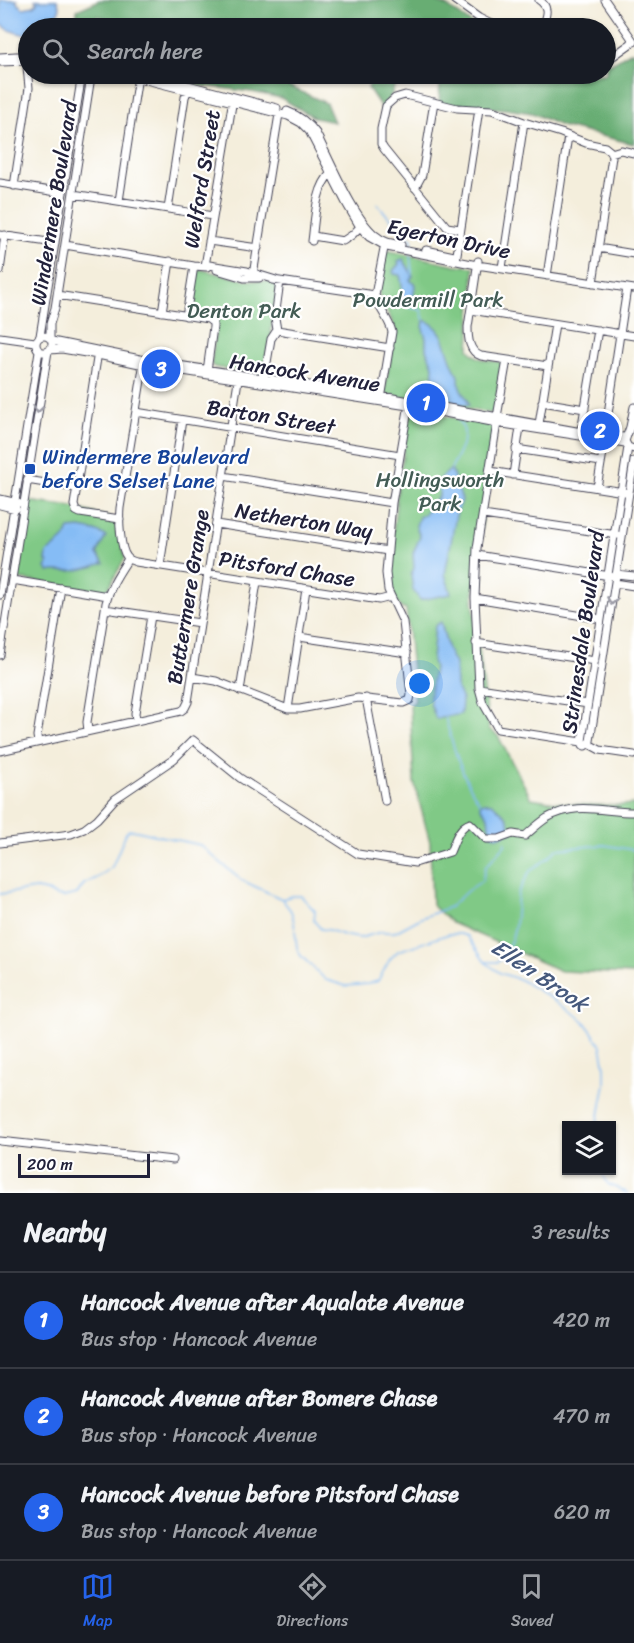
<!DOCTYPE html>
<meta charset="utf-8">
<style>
:root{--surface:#171b24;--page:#20242c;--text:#f1f3f6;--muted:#9ea1a6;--line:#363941;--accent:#2563eb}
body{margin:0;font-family:Sriracha,sans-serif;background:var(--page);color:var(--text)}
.controls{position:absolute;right:18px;bottom:18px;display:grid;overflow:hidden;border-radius:0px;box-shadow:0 2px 4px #0004}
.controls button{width:54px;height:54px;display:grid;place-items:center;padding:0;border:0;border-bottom:2px solid var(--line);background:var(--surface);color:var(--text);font:30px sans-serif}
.scale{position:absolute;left:18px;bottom:15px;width:132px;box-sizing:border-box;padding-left:6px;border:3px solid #22223b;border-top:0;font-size:16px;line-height:21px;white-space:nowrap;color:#22223b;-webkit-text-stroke:4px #fff;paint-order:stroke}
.you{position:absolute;left:420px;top:684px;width:21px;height:21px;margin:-15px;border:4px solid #fff;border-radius:50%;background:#1a73e8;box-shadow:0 0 0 9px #1a73e833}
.badge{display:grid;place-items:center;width:39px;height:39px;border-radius:50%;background:var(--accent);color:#fff;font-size:20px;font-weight:700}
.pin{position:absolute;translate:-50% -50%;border:3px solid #fff;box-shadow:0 2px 6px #0006}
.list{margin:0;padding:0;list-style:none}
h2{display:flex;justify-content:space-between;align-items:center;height:78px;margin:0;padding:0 24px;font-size:26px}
h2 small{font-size:20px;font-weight:400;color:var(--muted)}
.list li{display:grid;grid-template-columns:39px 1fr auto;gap:18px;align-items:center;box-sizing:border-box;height:96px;padding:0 24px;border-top:2px solid var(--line)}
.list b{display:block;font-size:22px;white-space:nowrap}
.list p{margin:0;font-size:20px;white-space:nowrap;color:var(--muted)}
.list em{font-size:20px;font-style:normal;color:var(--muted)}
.icon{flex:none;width:33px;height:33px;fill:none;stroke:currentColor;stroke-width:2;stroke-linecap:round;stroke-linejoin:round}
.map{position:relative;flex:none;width:634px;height:1193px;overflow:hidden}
.search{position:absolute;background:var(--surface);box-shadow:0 2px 4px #0004;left:18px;right:18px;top:18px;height:66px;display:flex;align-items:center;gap:15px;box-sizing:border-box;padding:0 21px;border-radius:33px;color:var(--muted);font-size:22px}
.sheet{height:366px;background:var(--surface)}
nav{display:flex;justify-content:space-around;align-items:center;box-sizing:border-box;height:84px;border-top:2px solid var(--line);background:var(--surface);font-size:16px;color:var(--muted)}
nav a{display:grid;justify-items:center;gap:3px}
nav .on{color:var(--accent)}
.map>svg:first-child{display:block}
</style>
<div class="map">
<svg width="634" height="1193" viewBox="0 0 634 1193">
<rect width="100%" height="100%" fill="#fff"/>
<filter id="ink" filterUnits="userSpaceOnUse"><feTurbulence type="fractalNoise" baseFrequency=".0167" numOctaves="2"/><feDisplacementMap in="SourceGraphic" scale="12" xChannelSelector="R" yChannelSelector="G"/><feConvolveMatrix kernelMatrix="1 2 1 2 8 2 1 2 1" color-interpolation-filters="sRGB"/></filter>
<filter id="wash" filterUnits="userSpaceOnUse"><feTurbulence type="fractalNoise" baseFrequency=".008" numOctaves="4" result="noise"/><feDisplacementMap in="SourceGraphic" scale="24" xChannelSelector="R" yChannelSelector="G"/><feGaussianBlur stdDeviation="1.35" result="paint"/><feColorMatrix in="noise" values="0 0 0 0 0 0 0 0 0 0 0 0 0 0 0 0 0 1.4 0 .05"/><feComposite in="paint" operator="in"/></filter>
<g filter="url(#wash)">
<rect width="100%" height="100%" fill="#f4eedc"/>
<path fill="#80c986" stroke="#517660" stroke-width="1.5" d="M385,250L456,265L474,267L469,349C477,361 490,361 503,362L494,414L384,394L395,329C392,317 384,309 380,298C376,287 383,262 385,250Z
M199,269L245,280L279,282L271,330L272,333L263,373L261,375L214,367L211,364L217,323L212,317L189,312L196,271Z
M410,410L494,425L473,601L489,729L498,736L531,798C564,804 600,808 634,804V974L561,971L452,923L432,905L430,842L414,782L410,705L415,701L406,609H402L395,600L390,586L391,551L398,487Z
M27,501L72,507L118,520L125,558L106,592L18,579L15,575Z"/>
<path fill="#68ad73" stroke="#456857" stroke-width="1.5" d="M100,0H431L447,6L478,28H128L122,22L97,16L88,22L87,28H77V10Z
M630,52H634V144L561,126L532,113L506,109L439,104L440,81L431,74H606V63L610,64Z
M182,74H235L236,75L278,81L326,103L334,122L315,118L281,98L252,92L198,85L184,81Z
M375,74H404L394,87L385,113L368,88Z"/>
<path fill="#85bcf5" stroke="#546f98" stroke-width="1.5" d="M0,0H17V3L23,8L34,6L37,3L35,0H57L60,8L55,19L48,28H28V34C19,35 7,30 0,24Z
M403,259L413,276L410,280L415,285L413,299L399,302L403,291L400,275L394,274L393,271L399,264L398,261Z
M424,320C450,329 444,357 459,376C458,394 467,393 469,405L439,401L432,386L433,366L426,349V338L423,329Z
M451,469L462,500L456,515L445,574L451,594L420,600L413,590L411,575L414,568L413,553L420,537L416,526L419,517L425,514L439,496L440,479Z
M80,528L95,531L106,536L97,554L104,563C92,567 81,571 69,571C61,572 55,570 49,572L46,568L48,563L46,561L47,553L65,538L69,529Z
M441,622L448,650L455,664L456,686L462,700L461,714L436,719L430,703V695L434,667L432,661L435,626Z
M480,803H492L507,817L512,831L498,837L490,834L488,816L481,808Z"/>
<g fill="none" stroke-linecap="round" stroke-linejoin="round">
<path stroke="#85bcf5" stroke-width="1.5" d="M377,203L386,214L412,240L411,249
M410,254L412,274
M405,301L409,307L421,310L424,320
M451,469C455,459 466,443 464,432C464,428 460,423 458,419
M445,717C454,749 461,776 480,803
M0,894L36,889L47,891L56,896L64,897L77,894L84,884L97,878L112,867L126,833L129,830H133L200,845L241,880L282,899L291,911L294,922L297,948L301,956L326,980L346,986L368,984L378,981L390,959L398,951L449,934H460L467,936L485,962L500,973L521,980L556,1001L583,1020L592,1032L601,1046L605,1068V1084L597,1126
M282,899L292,896H301L315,911L314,921L321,929L329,930L347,936L360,938L381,932H395L421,918L450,907L467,891L482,881L486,866L505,845V841
M485,962H498L504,956L512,938L515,926L518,893L530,871L548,858L557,849L604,845L634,850
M600,1170L608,1184L627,1193"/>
</g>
</g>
<g filter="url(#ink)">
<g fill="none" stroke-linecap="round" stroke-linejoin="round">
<g stroke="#424153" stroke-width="9">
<path id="minor" d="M454,0L479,18L489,23L507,28
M539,0C551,8 545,17 542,28
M605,0L634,42
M0,57L16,56H28
M606,57H612L633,42
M0,62L28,61
M113,74L138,78L288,116L301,123L309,131L346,203L360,227L369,237L387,247L477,265L634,289
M145,74L277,108
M287,111C300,116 308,122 316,133C330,160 353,217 375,235C383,242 391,243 401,245
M611,153L621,150L634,153
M0,183L63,193
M14,186L29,88L26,56
M415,188L422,175L434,102
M73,194L213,216
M119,201L138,76
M168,209L185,97L189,87
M460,229L447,227L384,149L381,144V129L386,106L395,98L405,95L457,108L492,110L524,122L561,133L586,143L605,147L610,151L612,157L593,283
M0,235L55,243
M313,236L343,241L352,235L360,227
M209,241L258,248
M312,241C315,220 315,188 331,173
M65,245L194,266L207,267L209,265L247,271L276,280
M598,248L634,254
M426,250L454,256
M456,261L479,109
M478,261L468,327C468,338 469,352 481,356L548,366
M205,266L233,99
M502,268L524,122
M217,270L244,278H259
M0,271L5,235
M253,275L279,114
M547,276L568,136
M273,280L375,295
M57,295L208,319L213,323V327L207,371
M471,310L634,336
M162,312L170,261
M186,316L194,266
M277,330L390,348
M277,330L275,318L280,281
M36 344a8 8 0 1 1 16 0a8 8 0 1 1-16 0Z
M40,336L82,74
M0,337L35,342
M50,338V324L55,308L90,83L93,75
M52,341L145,360L382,396L604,436L626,437
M50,350L62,349L98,355L144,365L408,406L497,423L625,443
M98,352L74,505L76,511L80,513L120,519
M144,362L120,508C119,519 120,549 127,557C129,560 133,561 136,562L379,600L391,597
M264,380L271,339L277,330
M381,399L392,332C389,318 378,309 375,295L385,243
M542,402L585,409
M634,407L630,427L625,441L628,447L634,449
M136,412L400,455
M497,417L507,360
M497,423L477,548L475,598L479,688L483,703L498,729L582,742
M539,424L555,324
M581,431L598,330
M604,440L627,288
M628,447L582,741L583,745L585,746L590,741L634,461
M516,449L601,462
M490,471L624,492
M513,475L520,427
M223,476L392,503
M27,480L76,488
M597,488L605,440
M0,499L18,503
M0,505L16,509
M483,515L617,535
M216,524L388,551
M477,555L610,576
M160,566L182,420
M616,574L634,576
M12,580L108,596
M615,583L634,586
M0,595L39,351
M475,598L601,619
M105,609L200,623
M299,637L407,653
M476,643L595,661
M0,655L48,351
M192,677L216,681L288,709H300L358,698L403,703L410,700L411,695L403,622L388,590L386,573L392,503L409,404
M479,688L588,704
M240,691L257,582
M366,698L385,801
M288,709L306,589
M136,720L135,713L151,616
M88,731L87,722L106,603C110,586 119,573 128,559
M38,742L37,736L61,588
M589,744L600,750L634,755
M0,751L181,711L185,708L188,702L239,374
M0,843L71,834L84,829L97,819L115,799L174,759L193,740L240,778L358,854L415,863L450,852C455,841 458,827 470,823L486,839H499L513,834L525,836C532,830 539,823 547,818C577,801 602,812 634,812
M0,1141L173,1160"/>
</g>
<use href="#minor" stroke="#fff" stroke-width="7"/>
</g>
<defs><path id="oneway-chevron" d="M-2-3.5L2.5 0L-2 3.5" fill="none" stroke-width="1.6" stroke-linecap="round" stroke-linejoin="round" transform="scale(1.5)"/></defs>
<g stroke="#9c9ca7">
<use href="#oneway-chevron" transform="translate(38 409) rotate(99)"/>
<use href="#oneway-chevron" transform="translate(612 601) rotate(99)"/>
</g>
</g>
<rect fill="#1a4fb4" stroke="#fff" stroke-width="2" x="24" y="463" width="12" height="12" rx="3"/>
<g text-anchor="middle" stroke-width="4.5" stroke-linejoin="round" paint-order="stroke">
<g font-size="21" fill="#22223b" stroke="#fff">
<text transform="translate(202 179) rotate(-81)" y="7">Welford Street</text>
<text transform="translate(54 203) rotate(-81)" y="7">Windermere Boulevard</text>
<text transform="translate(449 239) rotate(12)" y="7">Egerton Drive</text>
<text transform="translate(305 373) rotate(9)" y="7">Hancock Avenue</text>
<text transform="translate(271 417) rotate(9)" y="7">Barton Street</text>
<text transform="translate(304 521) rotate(9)" y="7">Netherton Way</text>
<text transform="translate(287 569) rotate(9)" y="7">Pitsford Chase</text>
<text transform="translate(188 597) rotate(-81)" y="7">Buttermere Grange</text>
<text transform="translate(583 632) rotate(-82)" y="7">Strinesdale Boulevard</text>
</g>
<g font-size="21" fill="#435c55" stroke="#fff">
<text x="428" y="307">Powdermill Park</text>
<text x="244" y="318">Denton Park</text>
<text x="440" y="487">Hollingsworth<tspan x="440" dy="24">Park</tspan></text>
</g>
<g font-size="21" fill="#164399" stroke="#fff" text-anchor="start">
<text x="42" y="464">Windermere Boulevard<tspan x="42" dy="24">before Selset Lane</tspan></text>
</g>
<g font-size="22" font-style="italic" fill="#45587c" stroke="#fff">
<text transform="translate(540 975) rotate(34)" y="8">Ellen Brook</text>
</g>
</g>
</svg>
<div class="controls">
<button><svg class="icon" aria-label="layers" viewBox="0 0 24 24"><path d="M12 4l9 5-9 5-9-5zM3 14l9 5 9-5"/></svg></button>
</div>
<div class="scale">200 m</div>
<div class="you"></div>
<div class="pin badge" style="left:426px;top:403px">1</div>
<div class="pin badge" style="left:600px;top:431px">2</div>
<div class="pin badge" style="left:161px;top:369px">3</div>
<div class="search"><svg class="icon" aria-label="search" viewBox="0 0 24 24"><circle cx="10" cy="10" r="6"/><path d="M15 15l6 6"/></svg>Search here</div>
</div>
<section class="sheet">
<h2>Nearby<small>3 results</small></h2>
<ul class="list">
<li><span class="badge">1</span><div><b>Hancock Avenue after Aqualate Avenue</b><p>Bus stop · Hancock Avenue</p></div><em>420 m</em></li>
<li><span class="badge">2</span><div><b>Hancock Avenue after Bomere Chase</b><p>Bus stop · Hancock Avenue</p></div><em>470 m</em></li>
<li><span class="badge">3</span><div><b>Hancock Avenue before Pitsford Chase</b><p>Bus stop · Hancock Avenue</p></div><em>620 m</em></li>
</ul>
</section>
<nav>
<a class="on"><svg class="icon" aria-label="map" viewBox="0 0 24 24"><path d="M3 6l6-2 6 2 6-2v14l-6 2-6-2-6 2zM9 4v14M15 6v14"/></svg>Map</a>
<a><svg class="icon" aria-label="directions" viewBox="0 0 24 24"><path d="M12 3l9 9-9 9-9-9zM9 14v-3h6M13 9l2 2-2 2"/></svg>Directions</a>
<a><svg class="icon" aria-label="saved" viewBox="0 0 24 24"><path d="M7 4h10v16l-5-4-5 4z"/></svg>Saved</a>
</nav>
